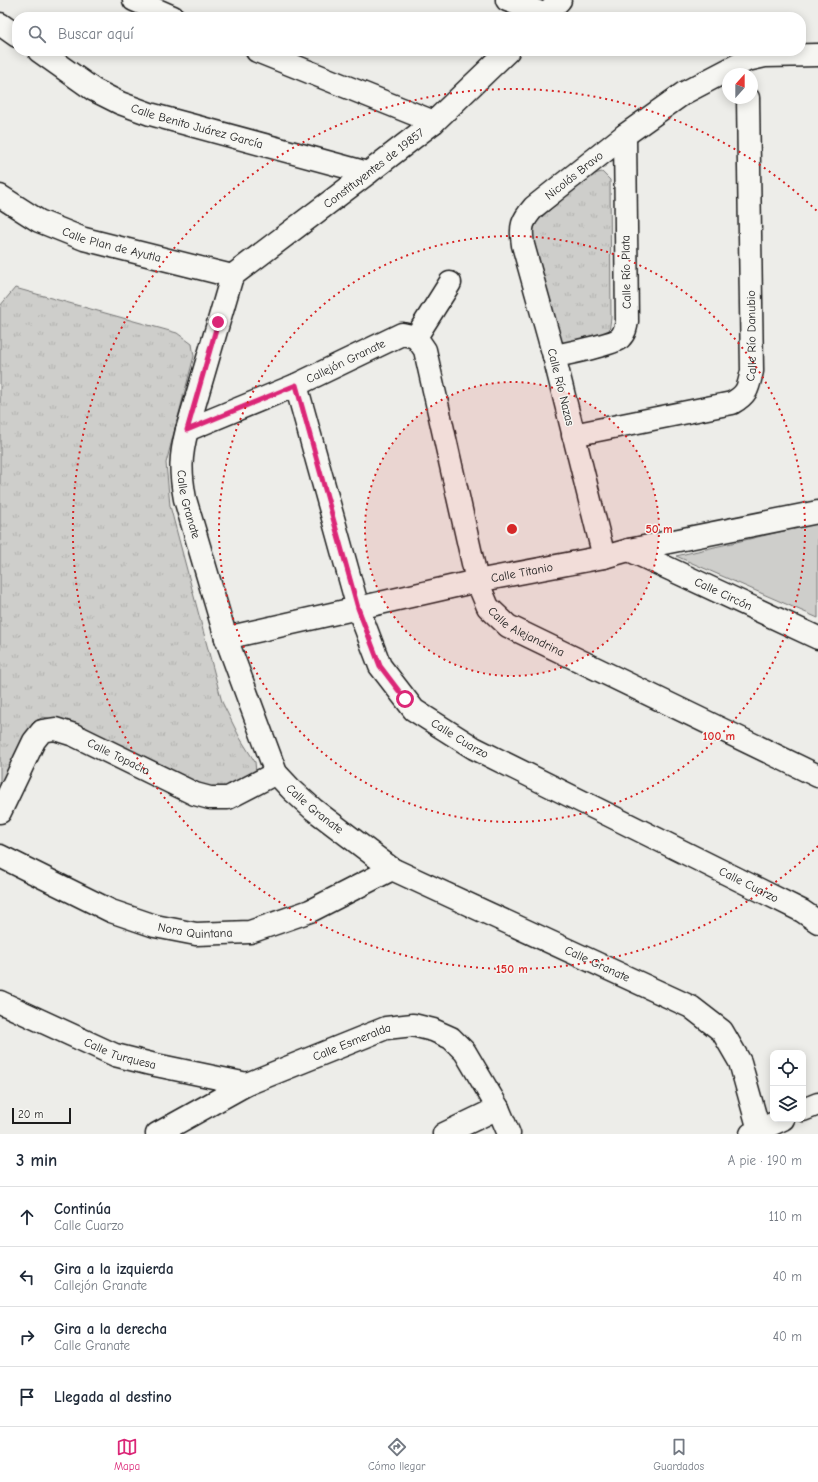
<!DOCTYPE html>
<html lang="es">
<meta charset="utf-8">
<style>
:root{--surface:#fff;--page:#f2f2f3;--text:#1f2937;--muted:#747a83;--line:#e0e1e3;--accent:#db2777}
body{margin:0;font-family:"Comic Neue",sans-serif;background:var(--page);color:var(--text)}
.controls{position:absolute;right:12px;bottom:12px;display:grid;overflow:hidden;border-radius:8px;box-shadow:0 2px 10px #0003}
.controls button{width:36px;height:36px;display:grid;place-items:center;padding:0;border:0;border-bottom:1px solid var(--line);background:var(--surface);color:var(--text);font:20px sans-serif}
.compass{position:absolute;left:722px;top:68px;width:36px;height:36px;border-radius:50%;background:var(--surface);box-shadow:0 2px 10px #0003;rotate:21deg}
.scale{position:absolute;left:12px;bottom:10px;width:59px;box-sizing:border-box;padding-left:4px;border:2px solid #1c1c1c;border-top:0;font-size:11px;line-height:14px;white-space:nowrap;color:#1c1c1c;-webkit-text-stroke:3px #f6f6f2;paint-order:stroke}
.stop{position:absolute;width:12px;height:12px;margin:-9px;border:3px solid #db2777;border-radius:50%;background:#fff}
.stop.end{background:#db2777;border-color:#fff;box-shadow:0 1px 4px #0008}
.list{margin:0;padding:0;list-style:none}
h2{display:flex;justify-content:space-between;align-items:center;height:52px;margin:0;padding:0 16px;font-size:17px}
h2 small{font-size:13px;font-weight:400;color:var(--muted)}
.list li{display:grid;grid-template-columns:26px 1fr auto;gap:12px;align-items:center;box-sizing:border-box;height:60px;padding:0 16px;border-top:1px solid var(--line)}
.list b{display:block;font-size:15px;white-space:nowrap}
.list p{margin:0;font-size:13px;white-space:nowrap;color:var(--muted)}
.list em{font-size:13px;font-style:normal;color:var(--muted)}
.icon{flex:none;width:22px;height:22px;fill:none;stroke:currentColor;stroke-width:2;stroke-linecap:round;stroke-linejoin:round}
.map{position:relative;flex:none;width:818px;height:1134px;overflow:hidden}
.search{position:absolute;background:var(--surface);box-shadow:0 2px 10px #0003;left:12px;right:12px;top:12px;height:44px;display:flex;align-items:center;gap:10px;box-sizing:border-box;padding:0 14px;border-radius:16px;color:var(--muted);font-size:15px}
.sheet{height:292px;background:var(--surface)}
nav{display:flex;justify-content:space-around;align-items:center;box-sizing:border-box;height:56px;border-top:1px solid var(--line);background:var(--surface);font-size:11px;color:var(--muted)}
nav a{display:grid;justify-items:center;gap:2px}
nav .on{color:var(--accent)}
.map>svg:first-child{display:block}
</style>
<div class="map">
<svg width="818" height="1134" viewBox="0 0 818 1134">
<defs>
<pattern id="park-tufts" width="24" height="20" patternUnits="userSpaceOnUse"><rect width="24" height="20" fill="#cececb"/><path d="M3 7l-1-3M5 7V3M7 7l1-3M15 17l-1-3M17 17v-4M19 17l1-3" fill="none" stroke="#b0b0ae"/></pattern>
</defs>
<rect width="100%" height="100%" fill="#edede9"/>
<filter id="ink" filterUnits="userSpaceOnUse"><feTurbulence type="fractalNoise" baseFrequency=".025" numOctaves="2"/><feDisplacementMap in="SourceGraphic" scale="8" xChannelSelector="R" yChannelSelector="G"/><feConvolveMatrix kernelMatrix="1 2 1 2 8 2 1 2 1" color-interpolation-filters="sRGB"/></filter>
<g filter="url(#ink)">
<path fill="#cececb" stroke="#757574" d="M818,523V618L676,556Z"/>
<path fill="url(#park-tufts)" stroke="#757574" d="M602,172L610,180L611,318L609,332L564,345L559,343L555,338L532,235L536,222L590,175Z
M15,288L177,333L192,344L194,356L166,463L170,506L222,702L240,738L255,762L256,772L252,780L212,793L192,786L48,718L43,717L33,723L0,785V306Z"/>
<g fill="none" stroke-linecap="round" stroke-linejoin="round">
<g stroke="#1c1c1c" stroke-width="25">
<g id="minor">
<path d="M134,0L173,17"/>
<path d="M507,0L546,15"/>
<path d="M544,17L560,0"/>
<path d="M0,24L17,36"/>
<path id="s1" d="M39,51L94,90L120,103L150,114L368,173"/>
<path d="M257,51L434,122"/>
<path id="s2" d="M0,196L39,221L84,239L232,276"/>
<path id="s3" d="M232,276L187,430C180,457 180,472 185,499L226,638L276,773L291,789L313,809L392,869L691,1007L722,1031L740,1062L759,1130"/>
<path id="s4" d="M232,276L368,173L434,122L508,51"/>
<path id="s5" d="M416,337L425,350L477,581L488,607L508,626L818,776"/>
<path d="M416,337L450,283"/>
<path d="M554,356C566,354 614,344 620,338C625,333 626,327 627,321L625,135"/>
<path id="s6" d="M296,385L358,608L380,666L414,710L474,748L802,911L818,922"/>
<path id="s7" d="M187,430L296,385L402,334L416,337"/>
<path id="s8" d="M573,435L732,403C748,394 748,388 752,371L748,98"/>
<path id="s9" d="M629,550L818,638"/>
<path id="s10" d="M604,557L554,356L523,245C520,226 522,221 534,207L625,135L684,93L747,60L765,56L818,55"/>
<path id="s11" d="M226,638L477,581L604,557L629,550L818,512"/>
<path id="s12" d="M0,812L34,741L42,731L55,729L74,735L195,794L210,798H228L276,773"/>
<path id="s13" d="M0,856L111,911L155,926L196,934L250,932L310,911L392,869"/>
<path id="s14" d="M0,1002L115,1055L151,1064L247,1084"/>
<path d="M803,1110L818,1104"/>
<path id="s15" d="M157,1134L247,1084L386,1028L413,1025L433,1030L451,1038L465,1052L498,1108L509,1134"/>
<path d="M444,1134L498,1108"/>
<path d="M751,1134L783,1119"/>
</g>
</g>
<use href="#minor" stroke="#f6f6f2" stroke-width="22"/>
</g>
</g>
<g fill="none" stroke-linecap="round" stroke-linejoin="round" filter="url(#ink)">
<path stroke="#db2777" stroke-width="5" d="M218,322L187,430L296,385L358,608L380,666L405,699"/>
</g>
<circle cx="512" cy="529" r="147" fill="#d62828" fill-opacity=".12"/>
<g fill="none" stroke="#d62828" stroke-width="2" stroke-dasharray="2 4">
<circle cx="512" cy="529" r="147"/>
<circle cx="512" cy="529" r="293"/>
<path d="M818 846A440 440 0 1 1 818 212"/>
</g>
<g text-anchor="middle" stroke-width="3" stroke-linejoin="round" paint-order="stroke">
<g font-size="12" fill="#1c1c1c" stroke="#f6f6f2">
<text dy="4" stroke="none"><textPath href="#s1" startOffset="177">Calle Benito Juárez García</textPath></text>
<text dy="4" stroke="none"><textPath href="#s4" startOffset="178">Constituyentes de 19857</textPath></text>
<text dy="4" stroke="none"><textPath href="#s10" startOffset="415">Nicolás Bravo</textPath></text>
<text dy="4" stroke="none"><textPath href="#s2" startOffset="123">Calle Plan de Ayutla</textPath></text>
<text transform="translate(626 272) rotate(-91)" y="4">Calle Río Plata</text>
<text dy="4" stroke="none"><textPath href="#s8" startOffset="237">Calle Río Danubio</textPath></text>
<text dy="4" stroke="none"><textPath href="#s7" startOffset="173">Callejón Granate</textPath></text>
<text transform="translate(561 387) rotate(76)" y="4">Calle Río Nazas</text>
<text dy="4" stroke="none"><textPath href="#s3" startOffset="236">Calle Granate</textPath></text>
<text dy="4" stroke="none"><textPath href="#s11" startOffset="303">Calle Titanio</textPath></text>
<text dy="4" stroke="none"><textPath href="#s9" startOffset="104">Calle Circón</textPath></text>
<text dy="4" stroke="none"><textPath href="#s5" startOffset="327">Calle Alejandrina</textPath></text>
<text dy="4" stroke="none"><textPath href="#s6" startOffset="403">Calle Cuarzo</textPath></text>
<text dy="4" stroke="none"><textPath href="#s12" startOffset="174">Calle Topacio</textPath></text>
<text dy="4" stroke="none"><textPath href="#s3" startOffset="572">Calle Granate</textPath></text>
<text dy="4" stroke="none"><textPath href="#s6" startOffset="727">Calle Cuarzo</textPath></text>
<text dy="4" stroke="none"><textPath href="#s13" startOffset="211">Nora Quintana</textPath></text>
<text dy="4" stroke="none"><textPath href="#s3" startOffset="896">Calle Granate</textPath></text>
<text dy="4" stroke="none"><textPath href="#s15" startOffset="216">Calle Esmeralda</textPath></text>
<text dy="4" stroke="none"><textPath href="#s14" startOffset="131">Calle Turquesa</textPath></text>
</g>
</g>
<circle cx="512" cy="529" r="6" fill="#d62828" stroke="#f6f6f2" stroke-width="2"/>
<g font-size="12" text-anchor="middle" font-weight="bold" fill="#d62828" stroke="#f6f6f2" stroke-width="3" stroke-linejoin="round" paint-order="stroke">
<text x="659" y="533">50 m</text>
<text x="719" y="740">100 m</text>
<text x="512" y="973">150 m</text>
</g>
</svg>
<div class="controls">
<button><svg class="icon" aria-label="locate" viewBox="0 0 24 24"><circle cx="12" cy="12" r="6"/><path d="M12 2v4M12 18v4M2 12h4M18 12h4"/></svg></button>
<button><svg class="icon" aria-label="layers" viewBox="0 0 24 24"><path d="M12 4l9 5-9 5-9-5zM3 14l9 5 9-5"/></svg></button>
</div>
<svg class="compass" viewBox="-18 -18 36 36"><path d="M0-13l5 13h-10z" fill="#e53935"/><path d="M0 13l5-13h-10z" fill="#747a83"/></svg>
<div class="scale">20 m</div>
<div class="stop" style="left:405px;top:699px"></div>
<div class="stop end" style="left:218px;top:322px"></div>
<div class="search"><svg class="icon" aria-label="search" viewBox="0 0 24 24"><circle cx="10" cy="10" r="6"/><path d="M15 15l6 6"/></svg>Buscar aquí</div>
</div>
<section class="sheet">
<h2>3 min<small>A pie · 190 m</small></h2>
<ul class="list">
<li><svg class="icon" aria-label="ahead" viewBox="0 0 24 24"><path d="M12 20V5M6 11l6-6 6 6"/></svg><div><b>Continúa</b><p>Calle Cuarzo</p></div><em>110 m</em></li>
<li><svg class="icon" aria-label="left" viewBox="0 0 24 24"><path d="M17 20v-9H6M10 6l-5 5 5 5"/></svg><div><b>Gira a la izquierda</b><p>Callejón Granate</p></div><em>40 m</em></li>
<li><svg class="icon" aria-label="right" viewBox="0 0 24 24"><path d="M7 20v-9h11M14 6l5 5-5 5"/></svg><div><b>Gira a la derecha</b><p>Calle Granate</p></div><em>40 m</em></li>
<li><svg class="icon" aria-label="arrive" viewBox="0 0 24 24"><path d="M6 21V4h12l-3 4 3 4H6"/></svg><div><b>Llegada al destino</b></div></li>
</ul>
</section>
<nav>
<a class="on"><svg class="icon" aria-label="map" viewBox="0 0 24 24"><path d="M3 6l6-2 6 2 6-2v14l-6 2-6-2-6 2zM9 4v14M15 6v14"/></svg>Mapa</a>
<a><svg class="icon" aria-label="directions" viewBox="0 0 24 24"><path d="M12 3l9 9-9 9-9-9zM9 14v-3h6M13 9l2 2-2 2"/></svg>Cómo llegar</a>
<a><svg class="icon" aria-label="saved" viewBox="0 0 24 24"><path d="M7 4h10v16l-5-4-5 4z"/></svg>Guardados</a>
</nav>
